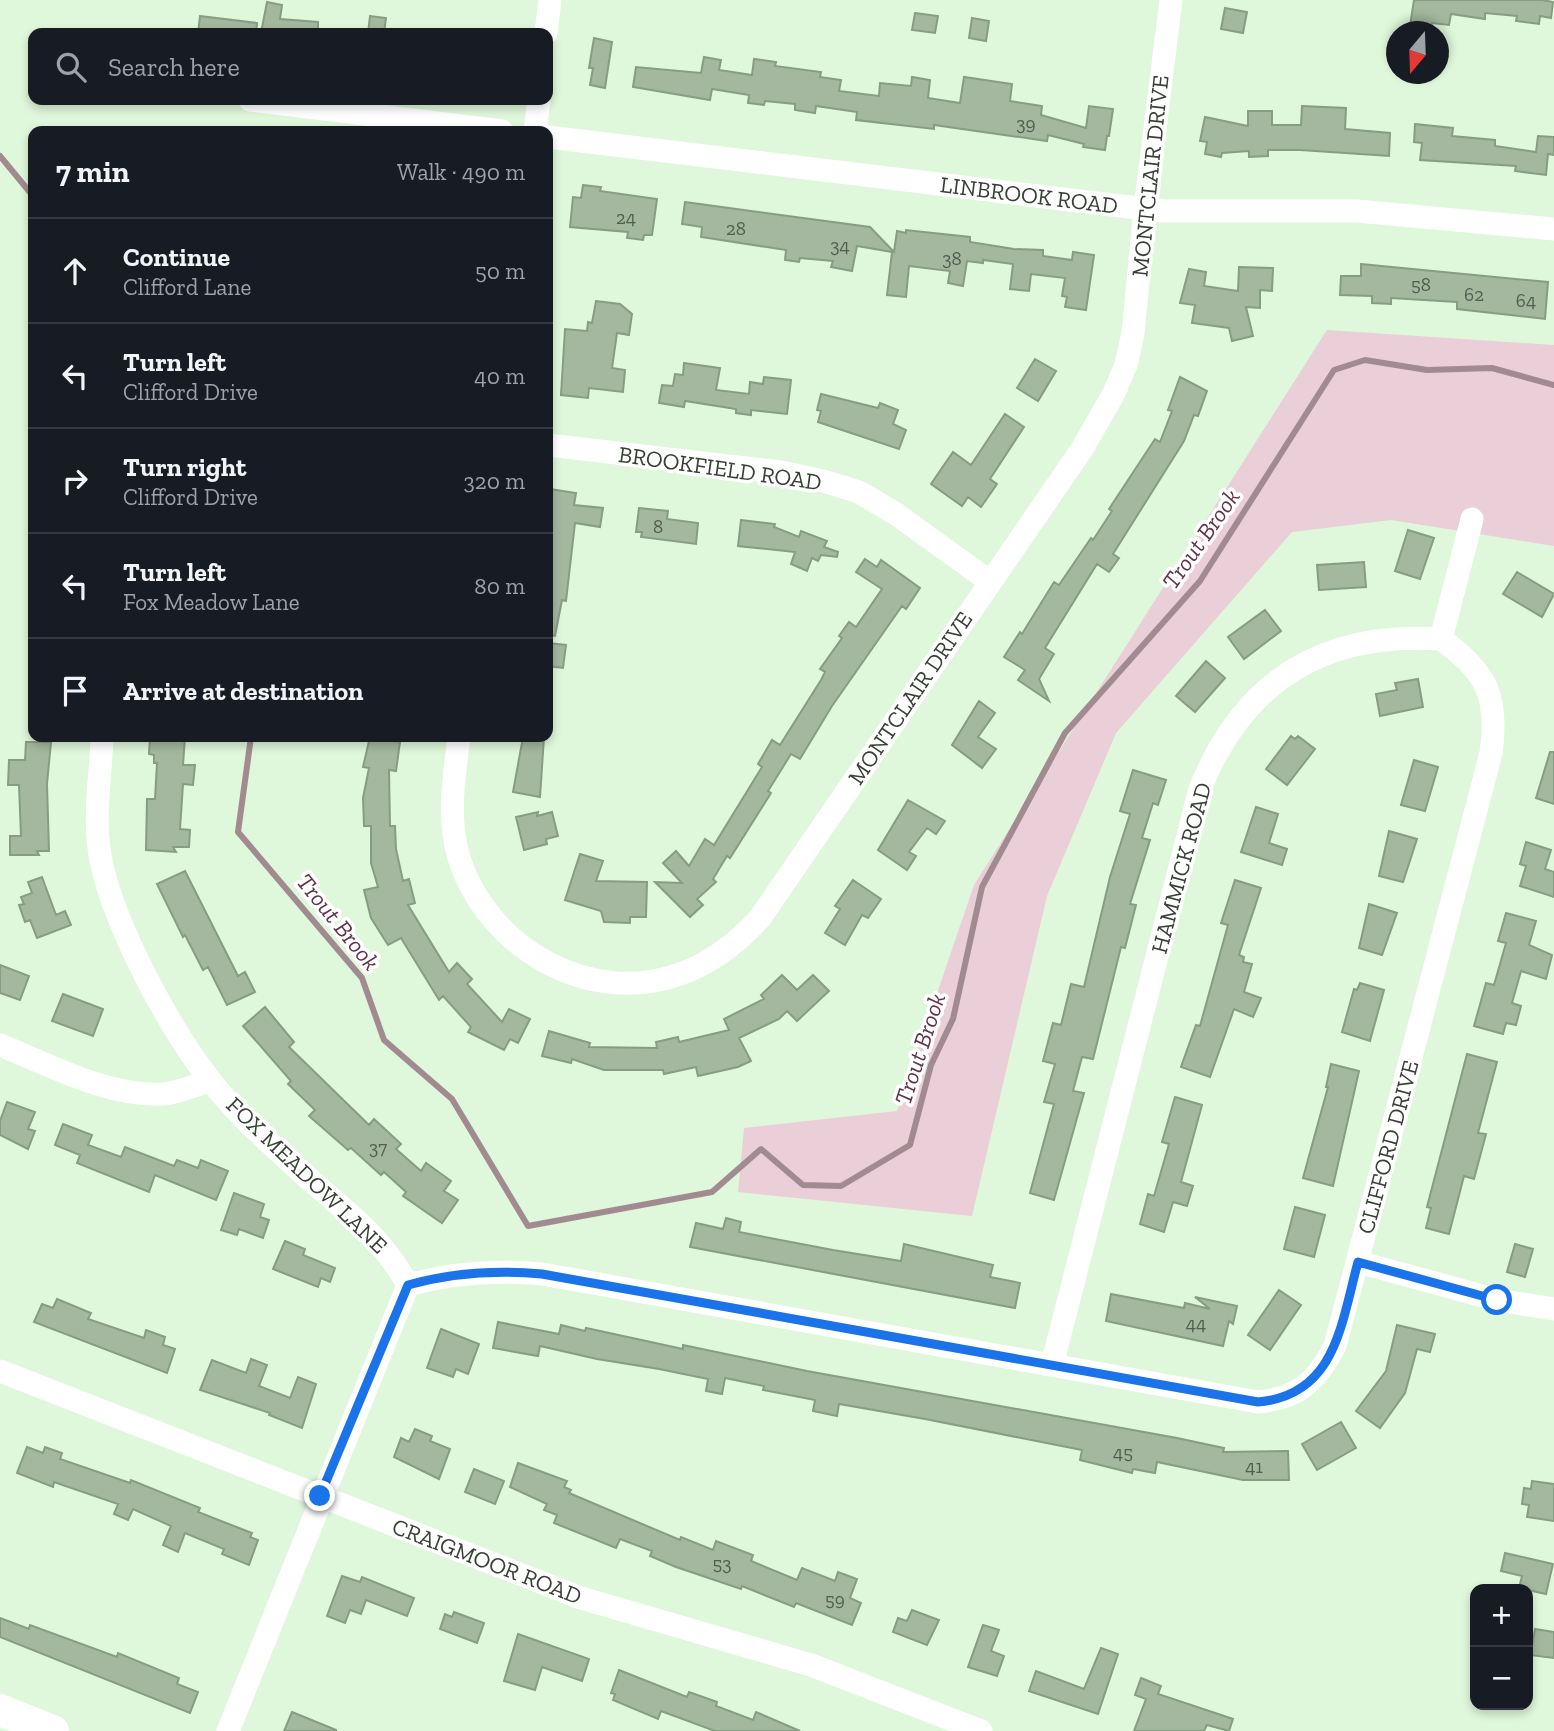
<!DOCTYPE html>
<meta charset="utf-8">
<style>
:root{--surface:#171b24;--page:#20242c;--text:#f1f3f6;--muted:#9ea1a6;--line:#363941}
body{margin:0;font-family:"Zilla Slab",serif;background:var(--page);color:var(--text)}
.controls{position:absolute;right:21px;bottom:21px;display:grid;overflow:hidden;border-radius:14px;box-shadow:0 4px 10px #0003}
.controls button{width:63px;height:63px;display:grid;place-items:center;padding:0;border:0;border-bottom:2px solid var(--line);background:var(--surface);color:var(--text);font:35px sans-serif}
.compass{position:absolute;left:1386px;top:21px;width:63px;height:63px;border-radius:50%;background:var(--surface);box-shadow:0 4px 10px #0003;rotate:199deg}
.stop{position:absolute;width:21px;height:21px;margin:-16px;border:5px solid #1a73e8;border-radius:50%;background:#fff}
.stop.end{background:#1a73e8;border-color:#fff;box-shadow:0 2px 7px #0008}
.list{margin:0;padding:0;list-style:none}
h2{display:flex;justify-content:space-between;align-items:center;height:91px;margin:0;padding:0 28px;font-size:30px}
h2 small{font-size:23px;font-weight:400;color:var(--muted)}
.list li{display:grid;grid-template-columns:46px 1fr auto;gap:21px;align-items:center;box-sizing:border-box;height:105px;padding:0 28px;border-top:2px solid var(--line)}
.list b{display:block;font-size:26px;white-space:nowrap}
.list p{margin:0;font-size:23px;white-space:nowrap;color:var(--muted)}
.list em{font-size:23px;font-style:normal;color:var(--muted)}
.icon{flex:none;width:38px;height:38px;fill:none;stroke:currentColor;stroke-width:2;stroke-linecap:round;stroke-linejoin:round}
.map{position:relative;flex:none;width:1554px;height:1731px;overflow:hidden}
.search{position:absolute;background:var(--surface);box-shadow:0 4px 10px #0003;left:28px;top:28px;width:525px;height:77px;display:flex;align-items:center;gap:18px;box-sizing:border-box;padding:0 24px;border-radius:14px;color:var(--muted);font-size:26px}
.panel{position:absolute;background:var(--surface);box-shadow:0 4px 10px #0003;left:28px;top:126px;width:525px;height:616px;border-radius:14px}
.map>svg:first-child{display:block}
</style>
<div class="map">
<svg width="1554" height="1731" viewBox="0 0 1554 1731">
<rect width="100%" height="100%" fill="#dff7da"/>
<path fill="#eaced8" d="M1327,330L1554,345V546L1391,520L1292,532L1116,733L1047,896L972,1216L738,1192L744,1128L897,1111L974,885Z"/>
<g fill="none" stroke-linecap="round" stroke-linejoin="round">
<path stroke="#a18b91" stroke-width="6" d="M0,156L33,196
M251,737L238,832L362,978L384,1040L452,1099L528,1226L712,1192L761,1149L803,1185L841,1186L910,1145L931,1065L953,1019L982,887L1065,733L1200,581L1334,370L1365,360L1427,370L1492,368L1554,385"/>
</g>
<path fill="#a3b89e" stroke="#879d83" stroke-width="2" d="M1414,0H1542L1553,2L1551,18L1540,16L1539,24L1516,21L1517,16L1485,13V19L1451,14L1449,25L1432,23L1430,32H1409Z
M267,2L282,5L280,19L318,22V33H261Z
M1225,8L1247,12L1243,33L1221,29Z
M915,13L938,16L935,33L912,30Z
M200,16L257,23L256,33H198Z
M370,16L386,18L384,33H368Z
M972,18L989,21L986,41L969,38Z
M594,38L612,42L605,88L590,85L593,68H589Z
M704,57L721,60L719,70L752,75L754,59L776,62L775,66L821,72L820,77L841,80L839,91L879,96L880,83L911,86L912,77L930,80L928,98L960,103L964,77L1012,84L1010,101L1042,106L1041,115L1086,128L1089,106L1113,109L1109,136H1107L1105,150L1083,147L1084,144L1048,135L1047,141L934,125V129L856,120L857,112L816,106L815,113L795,110V104L765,101L764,105L748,103L749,95L712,89L710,100L633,87L636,67L701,73Z
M1302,106L1346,108L1345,129L1390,133L1389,156L1300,150H1268V156L1249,157V151L1222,153L1221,157L1205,154L1207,142L1200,141L1205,117L1248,126V111H1272V125H1301Z
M1415,124L1453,128L1452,136L1495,140V146L1536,152L1538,136L1554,137V155L1548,154L1546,175L1515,171L1516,166L1420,160L1422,143L1414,142Z
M583,185L601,187L600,191L657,199L652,235H644L643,240L627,238L628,232L570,227L573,197L581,198Z
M685,202L870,227L894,252L897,231L906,233V230L970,237V242L1014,249L1043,250V256L1072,260L1073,252L1094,255L1086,310L1065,307L1067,297L1062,296L1065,278L1031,274L1029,291L1010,289L1013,264L983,260V263L967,261L963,286L948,283L950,271L909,266L906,297L887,295L892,252L857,246L852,271L831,267L833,261L800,258L799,262L785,260L786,250L701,237L702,227L682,224Z
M1361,264L1548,282L1545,319L1457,309V302L1391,298V304L1372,303V296L1340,295L1341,276H1361Z
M1239,267L1273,268L1272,291L1260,290V308L1246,307L1253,336L1232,341L1229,328L1192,323L1195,305L1180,303L1189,269L1206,272L1204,286L1238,291Z
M596,301L620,304L632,314L629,335L617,333L612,368L625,370L623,392L589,388L588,398L561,395L565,329L587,331L588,322L592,323Z
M1035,359L1056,371L1038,401L1017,388Z
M684,363L720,368L716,390L749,394L750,382L763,384L764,377L791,380L787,414L751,410V415L736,413V409L685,401L684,407L659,403L662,385L673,386L675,374L683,375Z
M1180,377L1207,391L1198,416L1194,415L1184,441L1113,554L1119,558L1109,572L1097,564L1045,648L1054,654L1039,679L1049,701L1018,680L1025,670L1004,657L1020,632L1022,634L1054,582L1059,585L1091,538L1093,540L1112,511L1109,509L1155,439L1160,442L1172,411L1168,410Z
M821,394L878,408L880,403L898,410L893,424L906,430L899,449L818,422L821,411L817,410Z
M1005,414L1024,427L990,479L997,484L981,507L968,497L962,506L931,484L953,452L971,465Z
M550,489L576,493L574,505L603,508L600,527L575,523L566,601L562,600L555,636L548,635Z
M639,508L668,511L667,519L698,523L696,544L641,537L642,532H636Z
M741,520L775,524L774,527L799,537L801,531L827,541L824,547L838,552L837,557L821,555L818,561L812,558L807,571L791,564L795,552L738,546Z
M1408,530L1434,538L1420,579L1395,571Z
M865,559L877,567L881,560L920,588L906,609L902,606L832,706L800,759L791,754L768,791L771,793L730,858L727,856L713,879L716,882L697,899L703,905L690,917L655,882L682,883L663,863L676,851L689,866L705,839L714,845L762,767L758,764L772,740L780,745L821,680L825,672L820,669L842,638L839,636L849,622L856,627L882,589L856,572Z
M1364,562L1366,587L1319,590L1317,565Z
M1517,572L1554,594L1542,617L1503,594Z
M1265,610L1281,631L1244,659L1228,637Z
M548,643L566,645L563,668L548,666Z
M1206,661L1225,678L1195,712L1176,696Z
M1418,679L1423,707L1380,716L1376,694L1397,690L1395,683Z
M979,701L995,713L978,737L996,749L982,768L952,745Z
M1291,736L1295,739L1298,736L1315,749L1287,785L1266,769Z
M150,737H185L183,765H195L193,785L183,784L180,829L190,830L189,847H173L176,852L146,850L147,799H155L157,763H154V755L149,754Z
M523,737H544L540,797L513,792Z
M377,739L400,742L396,771L389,770L390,826H395L396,849L403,881L409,879L415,903L408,905L449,972L457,963L472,979L467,984L502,1022L509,1009L530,1019L518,1043L510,1039L504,1050L468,1032L471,1027L443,996L439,1000L401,938L388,945L371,918L364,890L378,887L371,863V826H364L363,798L369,768L363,767L369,741Z
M26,742H51L47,784L49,851H37L39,855H10V836H21L19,785H8L9,760H25Z
M1550,752H1554V804L1536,798Z
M1414,760L1438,767L1425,811L1401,805Z
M1133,770L1166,780L1158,805L1153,803L1142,838L1150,840L1130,904L1136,905L1125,948L1121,947L1093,1059L1082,1057L1073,1091L1084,1093L1054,1200L1030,1193L1054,1104L1044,1102L1055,1064L1043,1061L1053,1023L1061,1025L1071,984L1084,987L1110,877L1130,814L1120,811Z
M908,800L945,821L936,834L927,828L909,852L916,856L907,870L878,850Z
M1256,807L1278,814L1269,843L1287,849L1282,865L1241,852Z
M538,812L537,816L552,812L558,836L546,839L547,844L524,850L516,817Z
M1389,831L1417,839L1403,882L1379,876Z
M1526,842L1551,850L1545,869L1554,872V897L1520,886L1526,866L1520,864Z
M580,854L603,861L596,881L647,882L646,917H630V923L604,922L601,911L565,900Z
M185,871L238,976L245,972L255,992L227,1005L208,967L203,970L185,935L183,937L157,884Z
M42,877L56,915L65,911L71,925L37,938L30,920L25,922L19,905L24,904L21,897L32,893L28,882Z
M853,880L881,899L868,918L862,915L845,945L825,933L840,909L835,906Z
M1235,880L1261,888L1239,955L1244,957L1243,962L1252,964L1244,992L1261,998L1253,1017L1234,1009L1210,1077L1181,1067L1196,1025L1200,1026L1228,925L1221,923Z
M1369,904L1397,913L1382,955L1359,948Z
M1506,913L1536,921L1529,945L1552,955L1546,979L1521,971L1512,1003L1521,1006L1516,1025L1506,1023L1503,1034L1474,1026L1486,983L1494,985L1506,943L1498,941Z
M0,965L29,976L20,1000L0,993Z
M782,975L797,990L813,975L829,991L797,1021L787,1011L779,1019L739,1038L751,1061L738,1067L698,1076L696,1067L664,1074L663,1070H604L572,1059L571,1063L542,1056L549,1031L590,1043L589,1047L657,1048L656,1042L678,1037L679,1042L729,1030L724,1019L764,999L761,995Z
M1360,983L1384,990L1370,1041L1342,1032L1354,989L1357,990Z
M63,994L103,1009L93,1036L52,1021Z
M265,1007L294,1042L289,1047L369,1125L374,1119L401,1144L396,1149L421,1171L426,1163L451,1181L444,1191L458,1200L442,1223L403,1196L406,1192L384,1172L381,1175L351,1148L348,1150L309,1116L315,1110L288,1084L291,1081L243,1026Z
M1467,1054L1497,1062L1478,1133L1486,1134L1474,1179L1464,1176L1449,1234L1426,1228L1431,1208L1427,1207Z
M1331,1064L1359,1071L1333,1186L1303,1178L1328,1087H1326Z
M1175,1097L1202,1105L1181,1182L1193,1186L1187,1206L1173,1202L1164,1232L1140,1224L1148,1194L1154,1196L1169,1144L1162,1142Z
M7,1102L35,1112L28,1129L35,1131L28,1149L0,1135V1121Z
M63,1124L92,1135L88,1145L121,1157L125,1147L174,1166L177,1160L198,1168L201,1160L228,1171L216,1200L155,1175L149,1192L77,1163L80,1155L55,1145Z
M234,1193L264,1204L260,1217L269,1220L263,1238L239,1229L237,1235L221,1230Z
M1295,1207L1325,1215L1314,1257L1284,1249Z
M726,1218L741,1222L739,1232L833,1250L901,1261L904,1244L993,1265L990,1277L1020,1283L1015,1308L690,1247L696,1223L723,1229Z
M285,1241L305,1249L303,1255L335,1268L330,1282L321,1278L318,1287L273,1269Z
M1515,1244L1533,1249L1525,1277L1507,1272Z
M1279,1290L1301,1305L1270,1350L1248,1335Z
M1111,1294L1184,1308L1185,1303L1210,1309L1195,1297L1237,1306L1233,1324L1229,1321L1223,1346L1106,1321Z
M57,1299L91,1313L88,1319L144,1338L146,1330L165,1337L163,1345L175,1349L167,1373L34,1322L42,1304L53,1308Z
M498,1322L559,1334L561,1325L585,1331L586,1328L683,1349V1345L807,1371L1177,1438L1224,1448L1223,1452L1288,1451L1289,1480H1243L1157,1462L1155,1473L1133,1469L1132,1473L1080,1460L1082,1450L925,1419L839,1404L837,1416L813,1411L815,1400L763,1390L764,1386L725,1378L722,1394L706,1391L708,1379L659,1369L597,1359L540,1346L538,1356L493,1348Z
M1397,1325L1435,1334L1430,1352L1417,1349L1405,1393L1380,1428L1356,1411L1386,1371Z
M441,1329L479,1344L468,1374L456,1369L453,1377L427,1368Z
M251,1359L267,1365L259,1386L290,1398L298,1377L316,1384L302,1428L269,1415L270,1413L200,1390L212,1360L246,1373Z
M1341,1422L1356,1448L1317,1470L1302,1444Z
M415,1429L432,1436L430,1441L450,1449L439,1479L394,1457L401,1438L409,1442Z
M27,1447L43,1453L45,1447L62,1453L60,1459L130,1483L131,1480L200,1508L198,1512L252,1533L250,1537L258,1540L249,1565L222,1554L224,1549L185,1533L178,1552L163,1545L171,1526L133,1509L128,1520L114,1514L118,1504L54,1482L53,1487L17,1473Z
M518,1463L567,1481L564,1487L571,1490L569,1493L680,1540L681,1537L713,1550L716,1541L753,1555L751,1561L797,1580L802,1568L835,1581L838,1572L857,1579L850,1598L861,1603L852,1625L796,1603L794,1607L742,1586L741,1589L676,1567L650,1556L652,1551L620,1539L616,1548L554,1523L557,1515L544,1510L547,1504L510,1487Z
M474,1469L504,1481L495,1504L465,1492Z
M1532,1481L1554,1484V1521L1527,1517L1529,1505L1522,1504L1524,1488L1531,1489Z
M1505,1553L1553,1564L1546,1594L1519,1588L1522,1576L1501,1571Z
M342,1576L360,1582L362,1577L414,1598L407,1616L366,1600L361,1614L350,1610L345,1623L327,1616Z
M912,1610L939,1620L927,1645L893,1632L898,1618L907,1621Z
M454,1612L484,1623L477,1643L440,1629L445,1614L452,1617Z
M0,1618L29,1629L30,1625L117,1657L118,1653L179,1678L177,1684L198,1692L190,1713L0,1637Z
M983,1625L999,1630L991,1651L1004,1656L997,1676L968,1667Z
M1535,1629L1554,1632V1658L1530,1655Z
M518,1634L589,1659L582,1681L542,1667L535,1690L504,1681Z
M1101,1648L1118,1654L1098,1714L1029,1691L1036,1671L1084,1689Z
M619,1670L687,1697L689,1692L717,1702L716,1706L753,1720L756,1712L800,1731H715L661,1711L658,1719L613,1700L615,1694L611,1693Z
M1141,1678L1161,1686L1158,1694L1233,1719L1229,1731L1207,1725L1204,1731H1134L1146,1699L1135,1695Z
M292,1712L336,1730V1731H284Z"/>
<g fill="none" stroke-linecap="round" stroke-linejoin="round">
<path stroke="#fff" stroke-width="23" d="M546,33L550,0
M250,100L502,131
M535,131L539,100
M548,137L1163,211H1357L1554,229
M548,445L781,472L823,481L859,492L896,514L989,581
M102,737C101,773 94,812 99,848C107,914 169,1028 210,1080C232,1109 262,1136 288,1160C335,1205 375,1226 408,1285
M459,737C454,777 447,818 459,858C488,949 591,1008 683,973C713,962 738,942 760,918L1082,449L1113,395L1126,365L1133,333L1145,209L1171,0
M0,1045C50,1065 108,1097 163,1094C178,1093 195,1085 210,1081
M1358,1262L1497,1300L1554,1309
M408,1285C452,1273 497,1270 542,1274L1258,1402C1299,1398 1316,1382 1335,1346L1491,753C1499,697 1487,672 1441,639
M1052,1365L1200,789C1244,680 1324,631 1441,639L1472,519
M0,1371L581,1598L811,1665L981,1731
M228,1731L408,1285"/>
<path stroke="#fff" stroke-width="32" d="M0,1710L53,1731"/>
</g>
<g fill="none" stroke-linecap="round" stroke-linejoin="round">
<path stroke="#1a73e8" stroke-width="9" d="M320,1496L408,1285C451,1273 497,1270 542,1274L1258,1402C1336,1395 1341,1324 1358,1262L1497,1300"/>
</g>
<g text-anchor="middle" stroke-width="7" stroke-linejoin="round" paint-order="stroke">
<g font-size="19" fill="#525e4f">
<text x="1026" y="130">39</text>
<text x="626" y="224">24</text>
<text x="736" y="235">28</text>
<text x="840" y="252">34</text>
<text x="952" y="265">38</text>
<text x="1421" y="291">58</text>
<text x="1474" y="301">62</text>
<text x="1526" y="307">64</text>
<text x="658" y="533">8</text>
<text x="378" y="1154">37</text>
<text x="1196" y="1330">44</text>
<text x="1123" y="1459">45</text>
<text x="1254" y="1473">41</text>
<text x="722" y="1570">53</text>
<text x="835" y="1606">59</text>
</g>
<g font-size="23" fill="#374035" stroke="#fff">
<text transform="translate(1150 176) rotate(-84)" y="8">MONTCLAIR DRIVE</text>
<text transform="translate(1029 195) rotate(7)" y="8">LINBROOK ROAD</text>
<text transform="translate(720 468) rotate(8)" y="8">BROOKFIELD ROAD</text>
<text transform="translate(910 698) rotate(-56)" y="8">MONTCLAIR DRIVE</text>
<text transform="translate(1181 868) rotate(-75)" y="8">HAMMICK ROAD</text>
<text transform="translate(1388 1147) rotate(-75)" y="8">CLIFFORD DRIVE</text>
<text transform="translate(307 1175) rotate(44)" y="8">FOX MEADOW LANE</text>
<text transform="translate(487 1561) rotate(21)" y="8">CRAIGMOOR ROAD</text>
</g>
<g font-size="24" font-style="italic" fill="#623248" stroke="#fff">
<text transform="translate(1201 539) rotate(-55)" y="8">Trout Brook</text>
<text transform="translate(338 922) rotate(51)" y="8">Trout Brook</text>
<text transform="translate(920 1049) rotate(-72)" y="8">Trout Brook</text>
</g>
</g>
</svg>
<div class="controls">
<button>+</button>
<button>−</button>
</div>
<svg class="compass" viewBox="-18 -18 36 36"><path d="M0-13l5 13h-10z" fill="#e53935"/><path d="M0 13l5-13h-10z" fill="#9ea1a6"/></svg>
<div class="stop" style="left:1497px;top:1300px"></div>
<div class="stop end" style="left:320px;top:1496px"></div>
<div class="search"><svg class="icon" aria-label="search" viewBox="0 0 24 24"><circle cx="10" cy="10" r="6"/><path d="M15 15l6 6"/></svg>Search here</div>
<section class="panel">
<h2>7 min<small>Walk · 490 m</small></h2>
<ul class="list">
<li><svg class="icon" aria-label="ahead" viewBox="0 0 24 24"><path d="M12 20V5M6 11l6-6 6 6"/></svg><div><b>Continue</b><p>Clifford Lane</p></div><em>50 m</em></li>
<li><svg class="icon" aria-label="left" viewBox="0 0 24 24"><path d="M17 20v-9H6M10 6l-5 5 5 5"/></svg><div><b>Turn left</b><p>Clifford Drive</p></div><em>40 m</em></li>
<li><svg class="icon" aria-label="right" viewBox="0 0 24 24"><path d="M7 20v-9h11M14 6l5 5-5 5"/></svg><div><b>Turn right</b><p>Clifford Drive</p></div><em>320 m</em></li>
<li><svg class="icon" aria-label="left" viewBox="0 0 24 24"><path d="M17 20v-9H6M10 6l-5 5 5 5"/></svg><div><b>Turn left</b><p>Fox Meadow Lane</p></div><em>80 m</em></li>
<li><svg class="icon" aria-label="arrive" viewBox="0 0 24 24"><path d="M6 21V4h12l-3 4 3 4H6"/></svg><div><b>Arrive at destination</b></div></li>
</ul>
</section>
</div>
